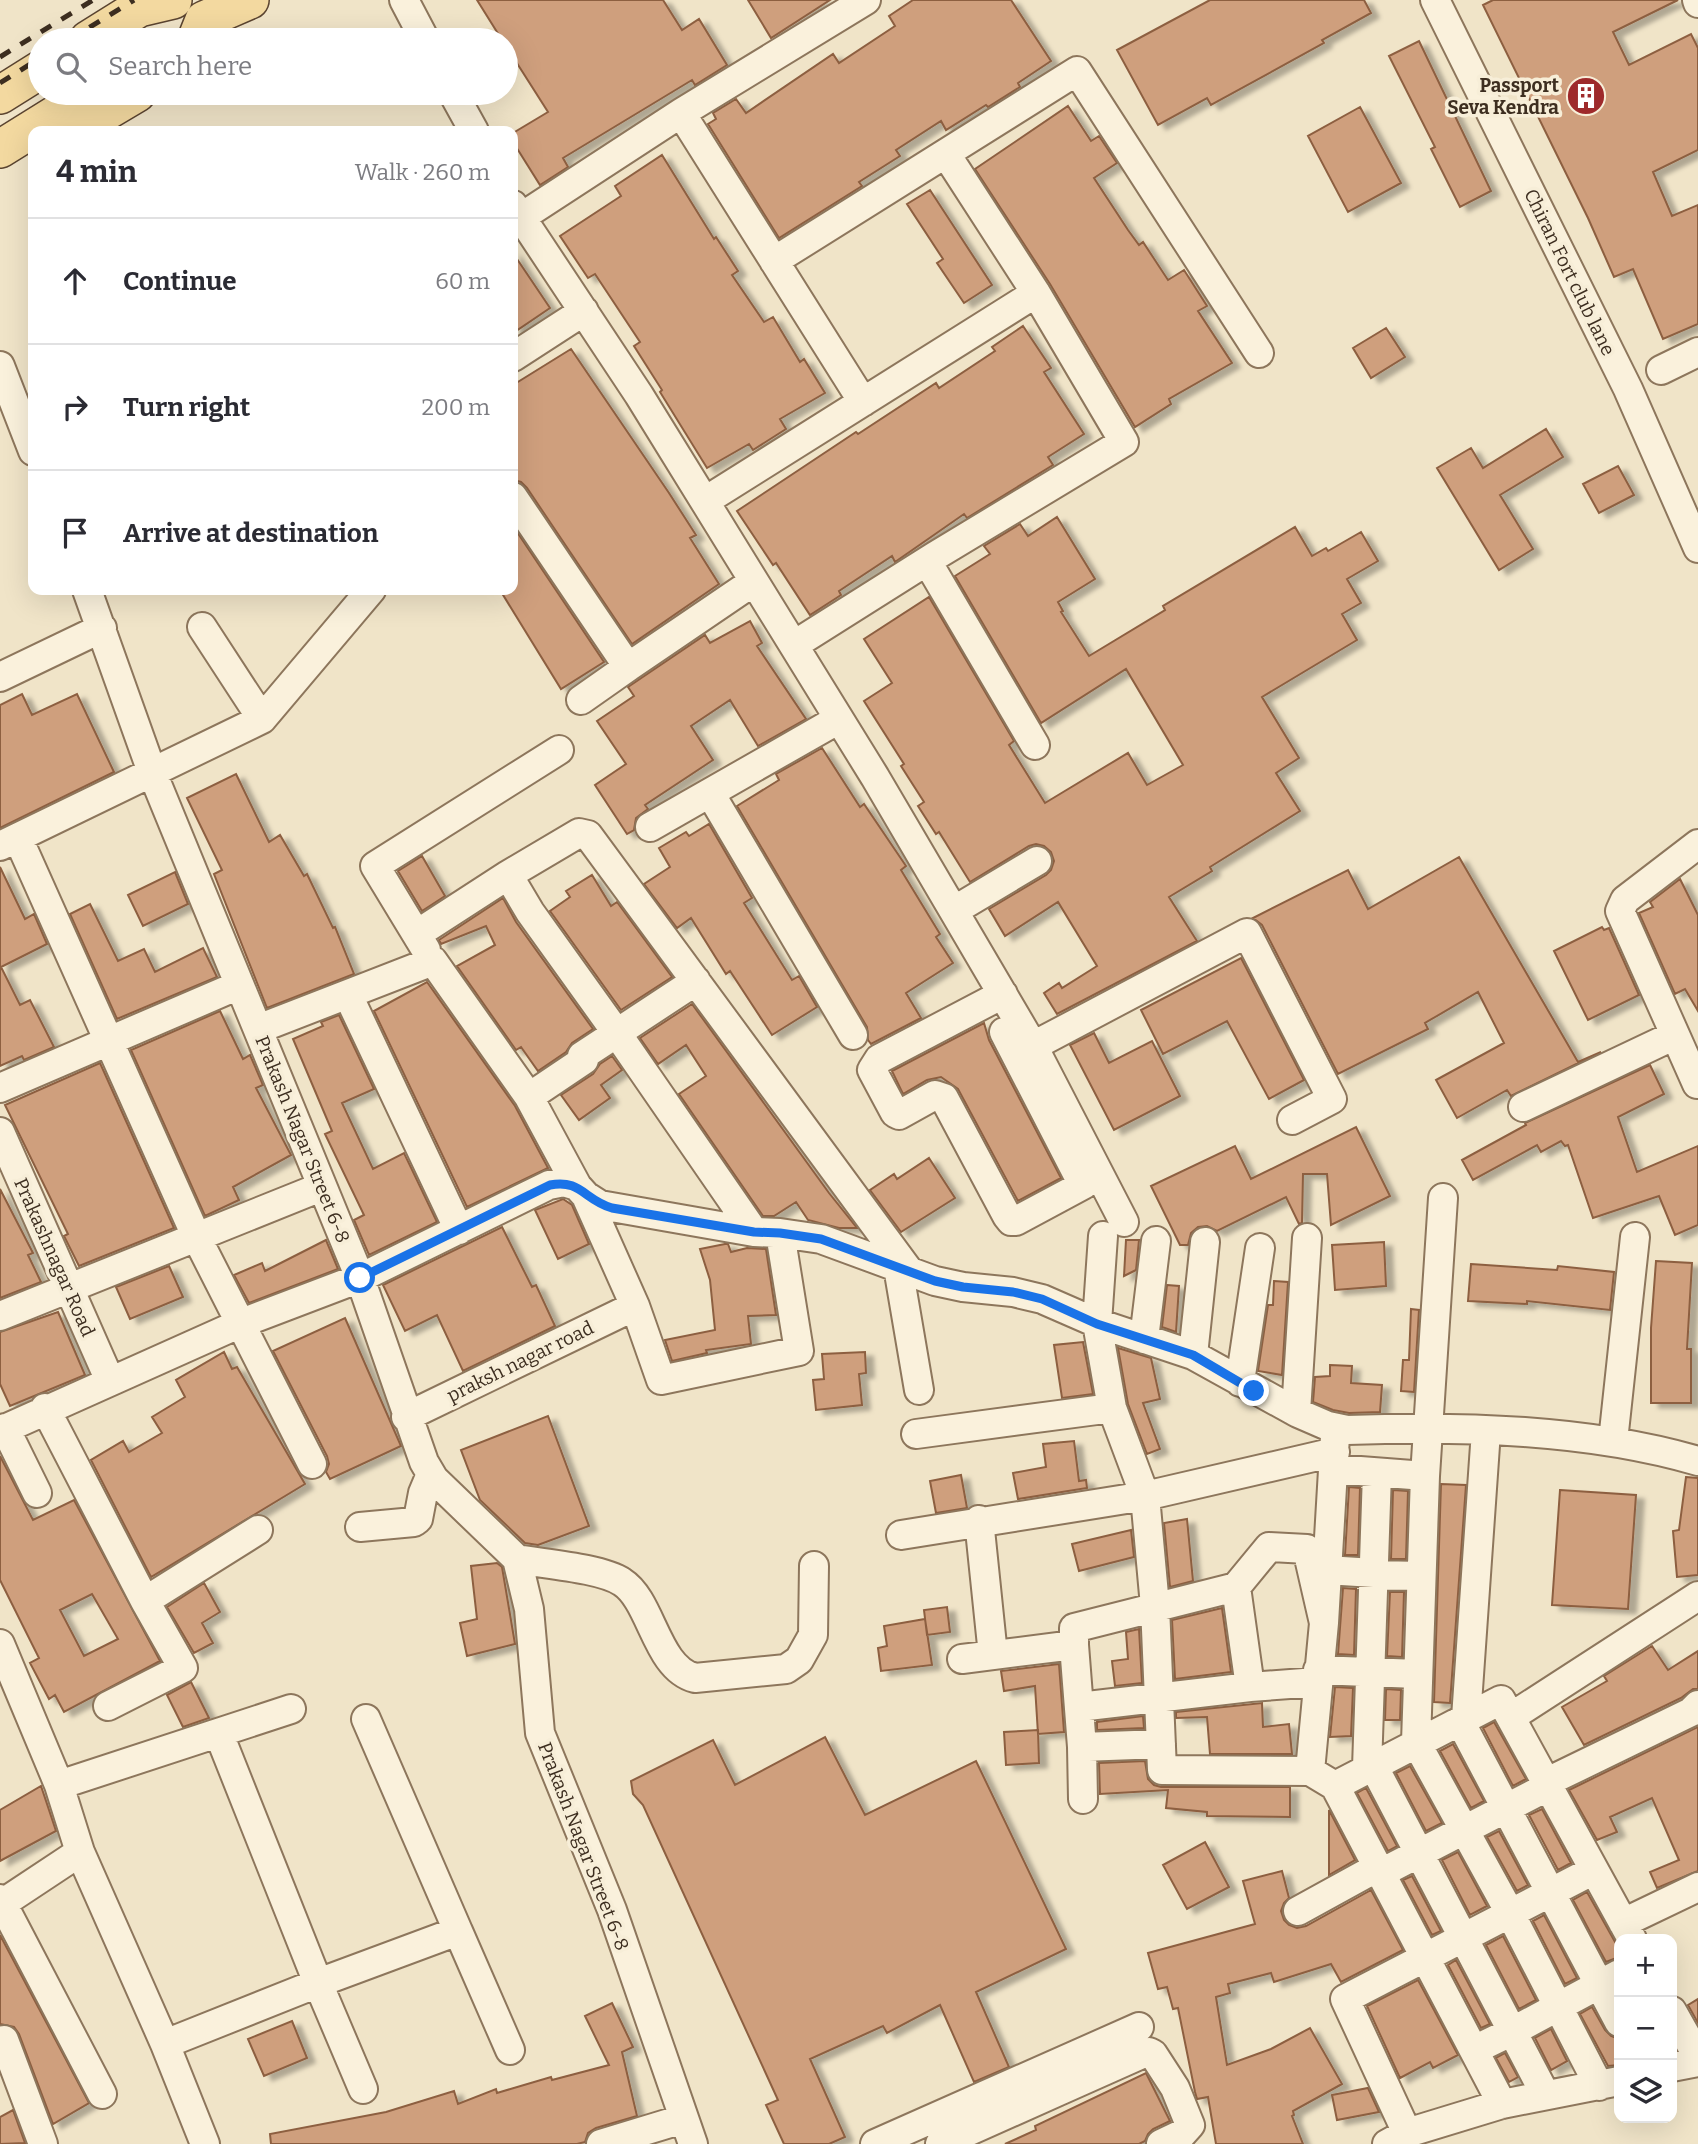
<!DOCTYPE html>
<meta charset="utf-8">
<style>
:root{--surface:#fff;--page:#f7f7f7;--text:#2b2b33;--muted:#7c7c81;--line:#e1e1e2}
body{margin:0;font-family:Bitter,serif;background:var(--page);color:var(--text)}
.controls{position:absolute;right:21px;bottom:21px;display:grid;overflow:hidden;border-radius:14px;box-shadow:0 7px 28px #0002}
.controls button{width:63px;height:63px;display:grid;place-items:center;padding:0;border:0;border-bottom:2px solid var(--line);background:var(--surface);color:var(--text);font:35px sans-serif}
.stop{position:absolute;width:21px;height:21px;margin:-16px;border:5px solid #1a73e8;border-radius:50%;background:#fff}
.stop.end{background:#1a73e8;border-color:#fff;box-shadow:0 2px 7px #0008}
.list{margin:0;padding:0;list-style:none}
h2{display:flex;justify-content:space-between;align-items:center;height:91px;margin:0;padding:0 28px;font-size:30px}
h2 small{font-size:23px;font-weight:400;color:var(--muted)}
.list li{display:grid;grid-template-columns:46px 1fr auto;gap:21px;align-items:center;box-sizing:border-box;height:126px;padding:0 28px;border-top:2px solid var(--line)}
.list b{display:block;font-size:26px;white-space:nowrap}
.list em{font-size:23px;font-style:normal;color:var(--muted)}
.icon{flex:none;width:38px;height:38px;fill:none;stroke:currentColor;stroke-width:2;stroke-linecap:round;stroke-linejoin:round}
.map{position:relative;flex:none;width:1698px;height:2144px;overflow:hidden}
.search{position:absolute;background:var(--surface);box-shadow:0 7px 28px #0002;left:28px;top:28px;width:490px;height:77px;display:flex;align-items:center;gap:18px;box-sizing:border-box;padding:0 24px;border-radius:38px;color:var(--muted);font-size:26px}
.panel{position:absolute;background:var(--surface);box-shadow:0 7px 28px #0002;left:28px;top:126px;width:490px;height:469px;border-radius:14px}
.map>svg:first-child{display:block}
</style>
<div class="map">
<svg width="1698" height="2144" viewBox="0 0 1698 2144">
<defs>
<filter id="shadow"><feDropShadow dx="8" dy="4.5" stdDeviation="2" flood-color="#0004"/></filter>
</defs>
<rect width="100%" height="100%" fill="#f0e4c8"/>
<path fill="#cf9f7d" stroke="#8d5f41" stroke-width="2" fill-rule="evenodd" filter="url(#shadow)" d="M477,0H663L682,30L699,19L727,65L695,85L692,80L563,158L568,167L540,185L513,142V133L548,112L506,46V40H502Z
M748,0H830L771,38Z
M913,0H1011L1051,61L1018,83L1020,87L988,107L986,105L946,130L941,121L896,150L900,156L859,182L862,186L779,238L708,124L716,119L713,113L736,99L746,113L833,54L839,63L895,26L889,16Z
M1210,0H1364L1371,13L1322,40L1324,43L1211,105L1207,98L1158,125L1117,50Z
M1493,0H1678L1613,32L1629,65L1691,34L1698,48V150L1653,172L1672,216L1698,205V324L1663,339L1633,269L1614,277L1588,218L1483,5Z
M1419,41L1491,191L1460,207L1431,149L1435,147L1389,56Z
M1068,106L1091,141L1099,136L1117,163L1094,178L1128,230L1139,245L1143,242L1168,280L1184,270L1207,306L1198,311L1232,363L1169,399L1171,404L1135,427L1050,284L975,169Z
M1360,107L1401,183L1348,212L1308,136Z
M662,155L714,239L716,237L738,271L732,275L764,322L773,317L800,362L804,359L825,393L780,419L786,429L753,450L749,444L707,468L660,392L662,390L634,346L640,342L595,274L588,278L560,236L621,196L615,186Z
M930,190L992,285L964,303L937,263L943,259L907,204Z
M513,253L550,308L513,333Z
M1023,326L1051,368L1044,372L1084,434L1048,457L1053,465L967,518L964,514L895,562L892,556L839,591L841,595L810,615L776,563L773,565L737,511L856,432L858,434L936,383L939,388L995,351L992,347Z
M1386,328L1405,357L1371,378L1353,348Z
M571,349L669,493L696,535L690,538L719,584L632,644L527,488L521,482L513,480V385Z
M1546,429L1563,457L1500,495L1533,549L1499,570L1437,468L1471,448L1483,468Z
M1618,466L1634,495L1599,513L1583,484Z
M1057,517L1095,579L1058,602L1063,611L1061,612L1089,656L1165,610L1163,606L1295,527L1312,556L1326,548L1328,551L1361,532L1378,561L1347,579L1361,603L1342,614L1357,640L1262,697L1299,758L1276,773L1300,811L1210,867L1212,871L1169,897L1197,941L1057,1014L1044,993L1059,983L1062,988L1097,966L1058,902L1005,936L989,909L1046,875L1051,870L1054,861L1051,852L1044,846L1036,844L1029,846L970,882L939,832L936,834L918,806L924,802L901,766L904,764L864,701L892,683L864,639L929,597L1014,741L1009,745L1045,803L1128,753L1147,785L1183,765L1126,669L1041,723L955,576L990,554L984,546L1020,524L1028,536Z
M513,526L604,662L561,689L500,590H513Z
M750,621L762,643L757,646L806,719L758,746L730,700L691,726L713,760L645,805L648,809L636,818L634,830L627,834L595,785L626,764L597,721L634,696L628,687L705,635L710,643Z
M22,694L32,715L77,694L114,772L0,828V705Z
M822,748L860,807L864,804L906,866L901,870L940,934L936,937L953,963L906,993L921,1018L871,1044L868,1040L867,1027L737,806L779,780L776,774Z
M236,774L269,842L280,835L304,876L307,874L333,928L335,927L354,974L267,1008L214,874L222,870L187,798Z
M709,824L752,898L744,903L792,980L799,976L817,1007L772,1035L730,971L726,974L691,918L677,928L644,884L670,867L659,848L686,832L689,836Z
M422,856L445,896L422,911L398,871Z
M1459,857L1578,1062L1601,1052L1511,1096L1507,1090L1457,1118L1436,1080L1504,1043L1478,992L1425,1023L1428,1029L1338,1074L1262,925L1253,918L1348,870L1368,909Z
M0,867L25,919L34,914L47,944L1,967L20,1005L30,1000L54,1047L24,1060L22,1056L0,1066Z
M175,872L188,904L143,926L128,895Z
M592,875L611,906L617,902L672,977L621,1010L550,911L570,897L566,891Z
M1680,879L1698,915V1011L1685,989L1675,994L1639,913L1653,907L1650,902Z
M503,898L516,922L593,1029L572,1043L566,1052L538,1071L521,1047L516,1050L457,966L495,945L486,926L441,944L439,940Z
M90,904L118,961L144,949L155,972L203,948L217,977L117,1019L70,914Z
M1602,927L1604,930L1609,928L1639,995L1588,1020L1554,951Z
M1241,958L1304,1080L1269,1099L1227,1021L1163,1054L1141,1010Z
M427,982L515,1106L548,1168L467,1207L374,1011Z
M692,1004L829,1193L857,1228H839L808,1220L796,1202L774,1216H763L679,1094L706,1076L686,1045L658,1064L640,1038Z
M220,1011L243,1059L250,1055L263,1085L256,1088L291,1155L233,1187L239,1200L205,1216L131,1050Z
M339,1015L374,1089L342,1103L373,1169L404,1153L437,1222L369,1255L354,1220L364,1215L325,1134L332,1131L293,1039L323,1026L321,1022Z
M984,1023L989,1040L1061,1178L1018,1201L958,1089L941,1077L927,1080L903,1094L892,1071Z
M1094,1033L1109,1063L1152,1041L1180,1096L1114,1130L1070,1045Z
M612,1056L622,1070L601,1085L610,1098L579,1120L561,1095L593,1074L600,1064Z
M100,1063L174,1228L79,1266L64,1236L68,1234L5,1105Z
M1650,1065L1664,1094L1618,1117L1637,1172L1698,1146V1225L1675,1235L1659,1196L1593,1218L1568,1145L1565,1146L1561,1141L1541,1152L1537,1145L1473,1180L1462,1160L1526,1125L1525,1123Z
M1356,1127L1390,1196L1331,1225L1327,1174H1303L1302,1223L1299,1224L1286,1197L1217,1231L1207,1226L1198,1227L1191,1233L1188,1245H1180L1151,1186L1235,1146L1251,1179Z
M929,1158L955,1198L901,1232L870,1190L894,1174L897,1179Z
M0,1189L33,1253L28,1255L41,1282L0,1298Z
M563,1199L572,1205L589,1244L558,1259L535,1210Z
M502,1227L532,1287L536,1285L555,1326L463,1371L437,1315L405,1331L383,1285Z
M326,1240L338,1269L249,1303L234,1275L262,1263L265,1271Z
M1126,1240H1139L1136,1270L1124,1276Z
M1384,1242L1386,1286L1335,1290L1332,1245Z
M725,1244H728L731,1252L747,1248L766,1249L776,1315L748,1316L751,1344L706,1350L707,1353L672,1361L665,1340L715,1330L710,1280L700,1249Z
M1656,1261L1692,1263L1687,1349H1691V1403H1651V1328Z
M1471,1264L1557,1270L1558,1266L1614,1272L1610,1310L1527,1301V1304L1468,1301Z
M169,1266L183,1297L130,1319L116,1287Z
M1274,1281L1288,1282L1282,1375L1258,1371L1268,1305H1273Z
M1167,1285L1179,1286L1176,1332L1162,1327Z
M1411,1309L1419,1310L1414,1392L1401,1391L1403,1360H1409Z
M58,1312L85,1375L10,1406L0,1384V1332Z
M345,1318L401,1446L330,1479L326,1472L329,1464L327,1456L273,1351Z
M1083,1342L1093,1394L1062,1398L1054,1345Z
M1118,1348L1151,1358L1160,1399L1143,1403L1160,1449L1147,1454L1128,1404Z
M224,1352L232,1369L237,1367L305,1484L151,1577L91,1460L123,1441L129,1452L162,1433L152,1417L185,1397L176,1380Z
M865,1352L866,1373L859,1374L862,1405L816,1410L813,1380L824,1379L822,1354Z
M1330,1365L1352,1366L1351,1383L1382,1385L1380,1412L1349,1413L1333,1410L1313,1402L1315,1377L1330,1376Z
M548,1416L589,1526L538,1545L525,1543L480,1500L461,1450Z
M1074,1441L1079,1481L1086,1480L1087,1488L1018,1499L1013,1473L1046,1467L1043,1444Z
M0,1456L33,1520L74,1500L160,1661L64,1712L55,1695L49,1699L30,1663L39,1658L0,1580ZM92,1594L118,1639L84,1656L60,1610Z
M961,1475L967,1508L936,1513L930,1481Z
M1686,1477L1698,1478V1575L1677,1577L1673,1531L1679,1530Z
M1441,1484L1466,1485L1450,1703L1434,1702Z
M1349,1487L1360,1488L1358,1555H1345Z
M1393,1490L1408,1491L1406,1559H1391Z
M1560,1490L1636,1495L1628,1609L1552,1605Z
M1187,1519L1193,1581L1170,1587L1164,1523Z
M1131,1530L1134,1557L1079,1571L1072,1544Z
M497,1563L502,1567L515,1644L467,1656L460,1623L477,1619L471,1566Z
M204,1583L220,1612L202,1623L213,1643L194,1653L167,1607Z
M1343,1588L1356,1589L1354,1655L1338,1654Z
M1390,1592H1404L1402,1657L1387,1656Z
M947,1607L950,1632L927,1635L924,1610Z
M1222,1608L1231,1672L1175,1679L1172,1620Z
M925,1619L932,1665L881,1671L878,1648L887,1646L884,1626Z
M1139,1629L1142,1683L1115,1686L1112,1661L1128,1659L1126,1632Z
M1652,1646L1668,1670L1698,1651V1689H1693L1681,1698L1584,1745L1562,1707L1607,1681L1604,1676Z
M1059,1664L1064,1732L1038,1734L1035,1686L1004,1691L1001,1671Z
M191,1682L209,1718L183,1727L167,1695Z
M1335,1687L1353,1688L1351,1736L1330,1737Z
M1386,1689L1401,1690L1400,1720H1385Z
M1262,1703L1263,1727L1289,1724L1292,1754H1210L1207,1717L1176,1718V1712Z
M1143,1716L1144,1728L1097,1730V1722Z
M1494,1722L1526,1779L1513,1786L1483,1728Z
M1698,1727V1871L1657,1888L1650,1872L1679,1860L1652,1798L1610,1817L1617,1832L1597,1840L1569,1790Z
M1038,1730L1039,1763L1006,1765L1004,1732Z
M825,1737L865,1815L976,1761L1066,1949L976,1992L1009,2067L974,2082L940,2005L887,2033L883,2026L810,2059L845,2137L829,2144H784L766,2105L778,2100L643,1805L633,1794L631,1781L713,1740L735,1785Z
M1453,1744L1484,1801L1471,1808L1440,1751Z
M1145,1761L1148,1779L1154,1785L1161,1787H1290V1817L1207,1816V1812L1166,1808L1168,1790L1100,1794L1099,1763Z
M1410,1766L1442,1823L1426,1831L1396,1773Z
M41,1786L56,1831L0,1861V1810Z
M1366,1788L1397,1846L1388,1851L1357,1793Z
M1542,1809L1571,1863L1558,1870L1529,1815Z
M1329,1810L1355,1860L1329,1875Z
M1499,1831L1528,1885L1517,1891L1487,1837Z
M1205,1842L1229,1887L1187,1909L1163,1865Z
M1458,1852L1487,1906L1470,1915L1442,1860Z
M1282,1871L1289,1898L1284,1903L1281,1911L1284,1920L1289,1925L1297,1928L1306,1926L1371,1890L1403,1950L1341,1982L1331,1964L1274,1982L1271,1973L1228,1984L1230,1993L1216,1997L1227,2065L1271,2049L1310,2028L1342,2084L1293,2111L1294,2115L1292,2116L1303,2144H1216L1208,2097L1197,2099L1195,2092L1178,2008L1173,2009L1167,1987L1158,1989L1148,1953L1255,1924L1243,1881Z
M1412,1876L1441,1931L1432,1935L1403,1880Z
M1587,1892L1619,1949V1957L1606,1962L1573,1900Z
M1544,1915L1577,1978L1565,1984L1533,1921Z
M0,1935L89,2103L53,2124L19,2034L14,2027L0,2024Z
M1503,1936L1536,2000L1519,2009L1486,1945Z
M1456,1960L1490,2024L1481,2028L1448,1965Z
M1418,1980L1458,2055L1433,2068L1430,2062L1400,2078L1367,2006Z
M1698,1999V2023L1688,2005Z
M612,2003L633,2047L622,2052L637,2116L596,2128L588,2133L585,2142L577,2144H271L270,2134L386,2112L454,2091L458,2104L496,2089L497,2093L551,2077L552,2080L609,2065L585,2016Z
M1592,2007L1605,2030L1611,2036L1619,2039V2065L1608,2066L1580,2014Z
M292,2021L307,2058L264,2076L248,2039Z
M1551,2029L1567,2061L1551,2070L1535,2038Z
M1505,2053L1518,2077L1509,2082L1496,2058Z
M1146,2073L1170,2121L1153,2129L1148,2134L1145,2141L1139,2144H1005L1036,2130L1035,2126Z
M1368,2088L1379,2112L1337,2120L1332,2095Z
M13,2110L25,2143L0,2144V2117Z"/>
<g fill="none" stroke-linecap="round" stroke-linejoin="round">
<g stroke="#8d765c" stroke-width="32">
<path id="minor" d="M404,0L425,40
M1435,0L1628,389L1698,548
M1697,0L1698,3
M453,93L474,131
M681,113L863,402
M513,205L639,395L875,777L1033,1046L1124,1222
M520,218L681,113L866,0
M774,261L1077,71L1259,353
M513,357L584,311
M0,366L33,451
M1661,370L1698,352
M513,497L628,667L753,582
M705,501L1036,293
M927,561L1035,745
M87,590L152,772L360,1278L424,1462L434,1479L517,1559L529,1609L540,1733L612,1910L693,2144
M202,627L262,719
M794,645L935,556L1124,442L1036,293L946,154
M0,677L102,628
M581,700L628,667
M710,793L853,1035
M650,827L839,719
M18,838L196,1236L312,1464
M0,846L262,719L371,590
M508,875L530,912L616,1032L754,1232
M955,910L1037,861
M417,934L508,875L579,833L588,835L909,1271
M426,950L375,866L559,750
M1003,994L879,1059L872,1070L895,1113L899,1115L935,1095L944,1098L1007,1216L1011,1221H1016L1083,1185L1004,1032
M348,995L459,1230
M258,1029L433,961L529,1097L577,1186L586,1196L600,1205L754,1232L780,1233L821,1239L935,1281L963,1287L1013,1292L1042,1299L1097,1323L1193,1355L1298,1413L1328,1426L1347,1430C1462,1426 1588,1429 1698,1461
M1033,1046L1247,933L1332,1099L1292,1120
M1697,1084L1620,911L1625,900L1698,844
M0,1088L239,985
M529,1097L584,1060L582,1056L696,981
M1523,1107L1675,1035
M0,1132L110,1381
M586,1196L635,1306L661,1380L799,1351L780,1233
M1443,1198L1425,1476L1416,1742L1510,1913L1599,2086
M1103,1236L1097,1323L1112,1408L1145,1496L1155,1606L1162,1770L1310,1771L1335,1786L1501,1700L1632,1939
M898,1267L919,1390
M0,1316L321,1187
M1144,1339L1156,1241
M1193,1355L1205,1242
M1240,1382L1260,1248
M45,1408L145,1601L183,1668L108,1706
M1296,1412L1307,1238
M406,1417L635,1306
M5,1428L37,1493
M0,1431L239,1324L360,1278L549,1185L564,1182L577,1186
M916,1434L1112,1408
M1613,1441L1635,1237
M1334,1469L1425,1476
M979,1520L993,1655
M360,1527L414,1522L418,1519L423,1493L431,1474
M901,1535L1145,1496L1335,1452
M517,1559C544,1564 601,1568 622,1582C652,1601 656,1668 695,1678L786,1669L799,1660L813,1635L814,1566
M1326,1570L1374,1573L1375,1575L1421,1576
M1236,1587L1250,1687
M145,1601L258,1530
M0,1644L59,1785L80,1852L165,2044L205,2144
M1074,1645L1082,1747L1083,1799
M962,1659L1074,1645V1628L1236,1587L1269,1547L1307,1549L1324,1623
M1318,1670L1417,1674
M1079,1707L1250,1687L1317,1682
M1511,1717L1698,1596
M1466,1718L1486,1431
M1460,1721L1619,2022
M219,1734L318,1983L458,1931L366,1719
M1082,1747L1161,1744
M1373,1765L1545,2094
M1367,1768L1377,1473
M1310,1771L1324,1623L1335,1436
M1547,1782L1691,1712L1698,1705
M59,1785L291,1709
M1335,1786L1502,2104
M1381,1873L1549,1786
M0,1899L102,2094
M0,1905L80,1852
M1298,1911L1378,1867
M1623,1923L1698,1887
M458,1931L510,2050
M1672,2011L1698,2057
M4,2040L43,2144
M165,2044L318,1983L363,2089
M1474,2050L1513,2031L1619,1974
M1672,2067L1698,2062
M1059,2091L1142,2054L1149,2052L1153,2054L1175,2088L1190,2125L1182,2134L1161,2144
M1407,2133L1345,1999L1594,1870
M601,2144L683,2119
M875,2144L1139,2027
M940,2144L1059,2091L1049,2075
M1387,2144L1407,2133L1502,2104L1619,2081"/>
</g>
<g stroke="#5b4430" stroke-width="40">
<path id="major" d="M88,40L139,8L173,0
M196,40L204,20L250,0
M0,95L40,70
M73,131L137,93
M0,149L90,93"/>
</g>
<use href="#minor" stroke="#faf1dc" stroke-width="28"/>
<use href="#major" stroke="#f3d9a0" stroke-width="37"/>
<path stroke="#3d2e20" stroke-width="5" stroke-dasharray="12 12" stroke-linecap="butt" d="M69,40L134,0
M0,57L93,0
M0,83L40,58"/>
</g>
<g fill="none" stroke-linecap="round" stroke-linejoin="round">
<path stroke="#1a73e8" stroke-width="9" d="M360,1278L550,1185C581,1179 584,1200 612,1208L754,1232L780,1233L821,1239L935,1281L963,1287L1013,1292L1042,1299L1097,1324L1193,1355L1254,1391"/>
</g>
<defs>
<g id="building-disc" transform="scale(2.0125)"><circle r="9.5" fill="#9e2a2b" stroke="#f7eed8"/><path d="M-4-6H4V6H1V3H-1V6H-4ZM-2.5-4.3h1.7v1.8h-1.7ZM.8-4.3h1.7v1.8H.8ZM-2.5-1h1.7V.8h-1.7ZM.8-1h1.7V.8H.8Z" fill="#fff"/></g>
</defs>
<g fill-rule="evenodd">
<use href="#building-disc" x="1586" y="96"/>
</g>
<g text-anchor="middle" stroke-width="7" stroke-linejoin="round" paint-order="stroke">
<g font-size="19" font-weight="bold" fill="#3d2e20" stroke="#f7eed8" text-anchor="end">
<text x="1559" y="92">Passport<tspan x="1559" dy="22">Seva Kendra</tspan></text>
</g>
<g font-size="19" fill="#3d2e20" stroke="#f7eed8">
<text transform="translate(1570 272) rotate(64)" y="7">Chiran Fort club lane</text>
<text transform="translate(303 1139) rotate(68)" y="7">Prakash Nagar Street 6-8</text>
<text transform="translate(55 1257) rotate(66)" y="7">Prakashnagar Road</text>
<text transform="translate(520 1361) rotate(-26)" y="7">praksh nagar road</text>
<text transform="translate(584 1846) rotate(69)" y="7">Prakash Nagar Street 6-8</text>
</g>
</g>
</svg>
<div class="controls">
<button>+</button>
<button>−</button>
<button><svg class="icon" aria-label="layers" viewBox="0 0 24 24"><path d="M12 4l9 5-9 5-9-5zM3 14l9 5 9-5"/></svg></button>
</div>
<div class="stop" style="left:360px;top:1278px"></div>
<div class="stop end" style="left:1254px;top:1391px"></div>
<div class="search"><svg class="icon" aria-label="search" viewBox="0 0 24 24"><circle cx="10" cy="10" r="6"/><path d="M15 15l6 6"/></svg>Search here</div>
<section class="panel">
<h2>4 min<small>Walk · 260 m</small></h2>
<ul class="list">
<li><svg class="icon" aria-label="ahead" viewBox="0 0 24 24"><path d="M12 20V5M6 11l6-6 6 6"/></svg><div><b>Continue</b></div><em>60 m</em></li>
<li><svg class="icon" aria-label="right" viewBox="0 0 24 24"><path d="M7 20v-9h11M14 6l5 5-5 5"/></svg><div><b>Turn right</b></div><em>200 m</em></li>
<li><svg class="icon" aria-label="arrive" viewBox="0 0 24 24"><path d="M6 21V4h12l-3 4 3 4H6"/></svg><div><b>Arrive at destination</b></div></li>
</ul>
</section>
</div>
